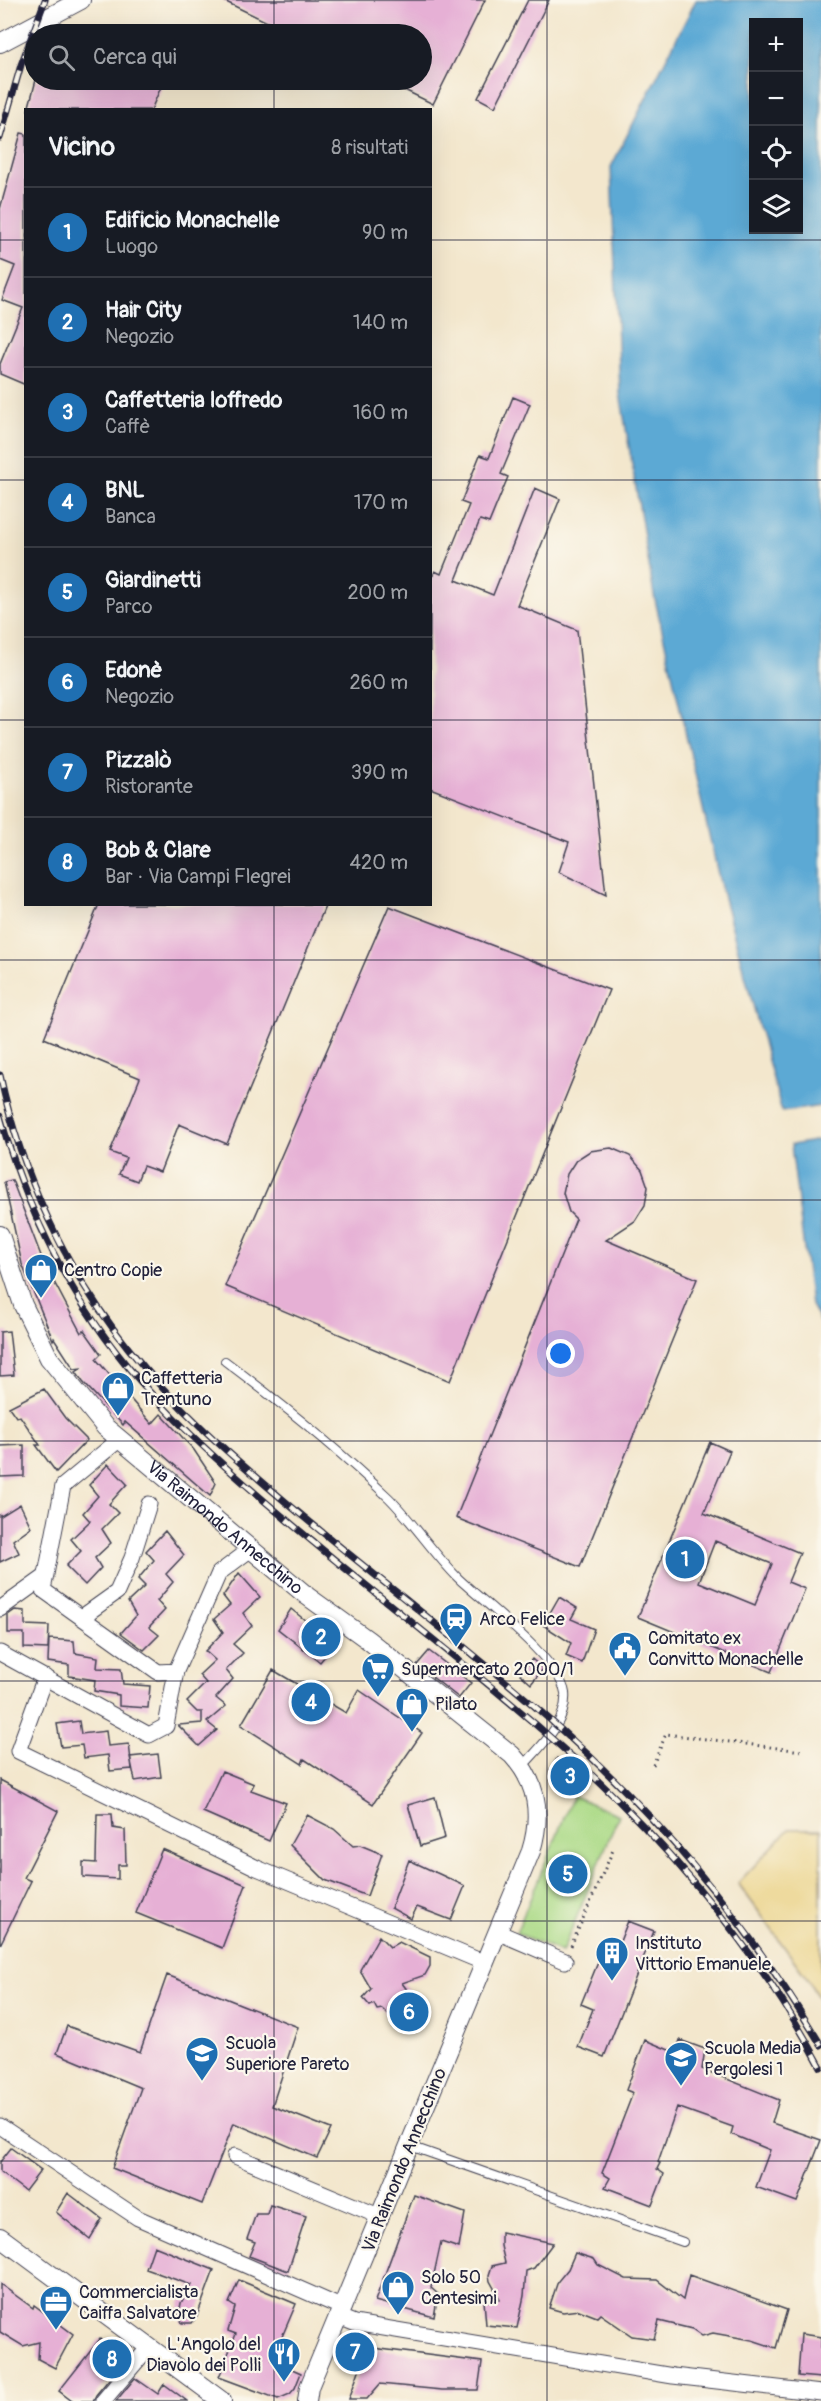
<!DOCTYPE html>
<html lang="it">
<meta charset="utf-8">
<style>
:root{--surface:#171b24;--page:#20242c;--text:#f1f3f6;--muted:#9ea1a6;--line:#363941;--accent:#1f6fb2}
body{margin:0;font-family:Pangolin,sans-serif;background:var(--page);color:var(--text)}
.controls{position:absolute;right:18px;top:18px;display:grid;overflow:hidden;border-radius:0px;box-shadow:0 6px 24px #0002}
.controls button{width:54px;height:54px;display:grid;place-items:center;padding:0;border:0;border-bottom:2px solid var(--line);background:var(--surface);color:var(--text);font:30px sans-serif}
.you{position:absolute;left:561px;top:1354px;width:21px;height:21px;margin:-15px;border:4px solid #fff;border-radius:50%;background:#1a73e8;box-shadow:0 0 0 9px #1a73e833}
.badge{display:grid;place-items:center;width:39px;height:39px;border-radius:50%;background:var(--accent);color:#fff;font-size:20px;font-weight:700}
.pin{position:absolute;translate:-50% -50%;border:3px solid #fff;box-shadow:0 2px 6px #0006}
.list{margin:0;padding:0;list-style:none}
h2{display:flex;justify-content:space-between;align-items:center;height:78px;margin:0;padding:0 24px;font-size:26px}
h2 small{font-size:20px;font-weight:400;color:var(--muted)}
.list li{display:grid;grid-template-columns:39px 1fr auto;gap:18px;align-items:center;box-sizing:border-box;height:90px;padding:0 24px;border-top:2px solid var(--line)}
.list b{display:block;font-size:22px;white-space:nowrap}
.list p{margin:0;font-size:20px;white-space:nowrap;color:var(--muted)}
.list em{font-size:20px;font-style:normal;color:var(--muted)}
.icon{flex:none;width:33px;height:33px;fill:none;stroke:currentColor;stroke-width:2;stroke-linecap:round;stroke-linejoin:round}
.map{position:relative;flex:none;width:821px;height:2401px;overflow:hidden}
.search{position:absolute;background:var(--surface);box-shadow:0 6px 24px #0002;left:24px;top:24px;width:408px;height:66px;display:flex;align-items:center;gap:15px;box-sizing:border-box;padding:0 21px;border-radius:33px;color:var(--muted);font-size:22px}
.panel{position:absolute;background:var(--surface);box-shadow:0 6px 24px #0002;left:24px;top:108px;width:408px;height:798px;border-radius:0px}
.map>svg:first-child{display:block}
</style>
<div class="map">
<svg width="821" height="2401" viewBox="0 0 821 2401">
<rect width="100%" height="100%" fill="#fbf7ec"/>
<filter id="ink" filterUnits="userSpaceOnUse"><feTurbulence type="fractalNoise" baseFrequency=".0167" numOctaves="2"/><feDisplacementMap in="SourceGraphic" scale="12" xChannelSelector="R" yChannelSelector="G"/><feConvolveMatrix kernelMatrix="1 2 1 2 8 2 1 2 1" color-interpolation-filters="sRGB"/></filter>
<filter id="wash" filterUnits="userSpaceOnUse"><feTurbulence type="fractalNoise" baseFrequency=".008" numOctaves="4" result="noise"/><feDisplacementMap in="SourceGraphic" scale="24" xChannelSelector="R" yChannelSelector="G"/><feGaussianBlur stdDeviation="1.35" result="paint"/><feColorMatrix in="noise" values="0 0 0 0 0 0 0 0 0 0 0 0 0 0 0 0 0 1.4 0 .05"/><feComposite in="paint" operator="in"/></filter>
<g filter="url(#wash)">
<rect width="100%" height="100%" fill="#f3e7cd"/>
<path fill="#acda87" stroke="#677e61" stroke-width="1.5" d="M573,1796L619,1815L562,1952L516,1933Z"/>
<path fill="#eeda9e" stroke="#887e6c" stroke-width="1.5" d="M789,1829H821V2002L806,1977L738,1883Z"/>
<path fill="#5ba9d4" stroke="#3e6688" stroke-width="1.5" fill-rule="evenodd" d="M696,0H821V1106L782,1112L721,887L654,595L620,393L611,167ZM754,22H798V230H754Z
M821,1140V1324L811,1305L791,1145Z"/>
<g id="blocks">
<path fill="#e6b0d5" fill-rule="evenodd" d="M222,0H485L433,104L384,80H422V34H292Z
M528,0H549L495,107L478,98Z
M36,80H164L151,110H28Z
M21,133L26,134V385L0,374V364L23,308L2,300L15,266L0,260V209Z
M513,397L530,404L501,474L508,477L489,523L480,520L456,580L493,595L535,488L560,499L517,605L577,630L606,895L559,872L569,842L430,788V582L435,571L441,574L469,505L461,502L480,455L489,458Z
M99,904H326L227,1144L179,1124L160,1172L143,1166L137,1181L119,1174L126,1158L110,1152L140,1078L44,1038Z
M389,906L609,990L450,1381L225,1286Z
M611,1148L630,1156L642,1170L648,1187L645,1205L635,1221L606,1240L697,1279L580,1567L456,1518L576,1219L569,1212L563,1193L567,1174L576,1160L590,1151Z
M12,1180L43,1261L81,1333L84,1330L101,1354L96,1359L152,1424L161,1414L194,1450L216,1483L210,1496L125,1422L123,1425L83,1382L76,1372L82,1368L74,1369L54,1338L53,1340L22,1264L4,1182Z
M9,1331L14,1375L0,1376V1332Z
M44,1389L65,1418L87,1440L56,1472L36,1445H40L20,1416L16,1417L9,1407Z
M710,1442L730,1451L704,1513L800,1553L788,1582L805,1589L771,1672L638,1617ZM715,1541L772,1564L755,1605L699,1582Z
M24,1445V1476L0,1477V1446Z
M108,1464L127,1484L109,1504L118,1513L102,1529L111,1543L95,1558L101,1568L85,1585L66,1566L81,1551L71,1539L90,1521L83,1513L98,1496L89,1485Z
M20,1504L31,1527L13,1540L19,1553L0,1562V1514L1,1516Z
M165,1531L184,1555L166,1574L173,1582L157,1601L165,1610L149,1627L159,1635L144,1650L121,1633L136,1616L128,1602L145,1586L138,1579L154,1560L146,1551Z
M239,1573L260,1597L243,1613L252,1626L233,1644L243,1653L226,1670L233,1679L216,1698L226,1706L207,1722L217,1730L199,1746L178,1725L202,1723V1712H197L187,1702L206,1683L199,1675L215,1660L205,1651L223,1632L214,1619L230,1605L223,1596Z
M559,1597L577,1608L571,1619L594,1629L582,1663L566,1656L571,1643L543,1625Z
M291,1609L335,1644L320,1662L278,1629Z
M15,1610L25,1611V1625L49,1626L48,1649L24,1648V1633H8V1615Z
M49,1639L74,1641L75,1653L98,1657L97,1668L121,1669L123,1684L150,1686L148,1708L119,1706V1695L94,1691L95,1680L69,1676V1665L48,1662Z
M429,1651L471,1683L459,1698L417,1665Z
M532,1659L543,1669L531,1684L520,1674Z
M273,1670L346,1713L359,1690L422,1733L373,1804L304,1759L302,1764L241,1725Z
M79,1721L81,1734L106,1731L108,1746L129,1744L132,1769L110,1771L108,1755L84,1758L82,1745L61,1747L57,1724Z
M158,1754L161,1777L135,1781L130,1757Z
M557,1758L581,1773L574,1793L561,1788L564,1779L550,1770Z
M222,1771L254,1784L251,1790L286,1803L269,1841L203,1812Z
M0,1780L58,1811L24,1878L31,1881L0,1945Z
M435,1797L445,1838L420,1846L408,1805Z
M97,1814H112L113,1828L125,1830L126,1865H118V1879L83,1877V1862L96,1863Z
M307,1815L334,1829L353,1846L360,1845L382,1854L367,1896L325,1880L290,1845Z
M162,1849L246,1885L222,1948L136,1913Z
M409,1860L465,1886L451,1920L417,1907L411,1919L391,1908Z
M628,1921L654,1931L604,2057L578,2047L593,2009L581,2004L601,1955L613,1959Z
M379,1936L390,1947L399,1942L430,1957V1966L425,1975L402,1983L417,2003L420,2013L418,2025L395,2021L382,2009L377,2010L374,2004L370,2006L363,1998L371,1989L360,1970Z
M167,1975L298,2027L272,2106L331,2129L317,2158L234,2123L202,2204L112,2168L141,2088L57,2053L67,2026L140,2052Z
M645,2040L676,2053L680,2040L705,2049L702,2069L779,2100L772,2123L821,2140L797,2202L756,2187L770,2150L731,2134L733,2127L677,2107L658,2162L660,2163L657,2169L664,2174L652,2205L605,2187L610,2178L602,2173L633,2093L626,2090Z
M11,2148L41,2170L25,2191L0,2172V2162Z
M68,2193L102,2219L90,2239L56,2212Z
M414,2195L465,2213L459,2248L441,2242L431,2288L438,2294L434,2317L375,2301Z
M270,2205L306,2216L288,2271L249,2256L255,2242L247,2239L256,2214H267Z
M501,2232L553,2243L534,2268L526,2271L524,2296L517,2328L486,2325L484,2301L500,2299L490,2281L489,2275L492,2266L505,2263L501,2246Z
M154,2246L214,2270L197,2316L192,2323H182L179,2314L181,2303L191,2285L146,2269Z
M575,2253L594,2259L598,2265L626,2279L657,2280L683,2300L689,2275L787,2310L776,2348L752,2340L713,2333L702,2336L692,2329L659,2321L654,2339L632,2336L600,2314L597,2317L579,2310L563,2312L549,2308L558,2281L568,2269Z
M239,2280L296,2304L272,2360L301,2373L295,2388L290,2394L278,2399L219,2377L236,2334L228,2331L235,2307L229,2303Z
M0,2284L33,2308L34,2305L73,2334L55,2368L38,2359L39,2342L23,2346L0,2332Z
M801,2334L821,2337V2378L798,2376Z
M100,2339L125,2360L96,2395L93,2401H72L59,2391Z
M351,2341L365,2347L482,2362L478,2390H442L380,2384L367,2399H349L361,2365L344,2357Z
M135,2378L158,2394L164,2384L187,2401H116Z"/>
</g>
</g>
<g filter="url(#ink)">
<use href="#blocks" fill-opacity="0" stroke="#414051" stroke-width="1.5"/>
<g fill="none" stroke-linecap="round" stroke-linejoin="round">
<g stroke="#414051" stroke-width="10">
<path id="service" d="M225,1361C281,1403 339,1450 389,1498C414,1523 433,1553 458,1578C483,1602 560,1660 565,1693C568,1722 540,1747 523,1766
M410,2146L683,2242"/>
</g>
<g stroke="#414051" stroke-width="17">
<path id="minor" d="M120,1439L63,1486L43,1590L158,1672L176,1671L219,1573L251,1549
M0,1609L46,1576
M82,1617L117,1592L132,1558L149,1504
M0,1653L149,1735L166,1726L176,1671
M45,1677L18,1751L257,1868L485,1963
M497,1932L565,1961
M0,2126L138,2218L343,2308
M235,2156L381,2217
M339,2317L354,2323L673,2376L821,2393
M103,2401L149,2347"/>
</g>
<g stroke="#414051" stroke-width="20">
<g id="tertiary">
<path d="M0,43L81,0"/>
<path id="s1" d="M0,1235L23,1305L49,1358L105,1427L307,1596L368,1640L512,1755C538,1783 542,1815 531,1851L309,2387L307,2401"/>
<path d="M0,2237L222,2401"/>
</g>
</g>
<path stroke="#414051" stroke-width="3" stroke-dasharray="1.5 4.5" stroke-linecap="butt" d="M653,1765L666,1734L802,1751
M571,1946L614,1848"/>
<use href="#service" stroke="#fff" stroke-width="8"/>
<use href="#minor" stroke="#fff" stroke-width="15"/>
<use href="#tertiary" stroke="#fff" stroke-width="18"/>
<g stroke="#22223b" stroke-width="7">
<path id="rail" d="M0,138L21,65L45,0
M0,1075C21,1174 66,1271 129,1349C175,1407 230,1455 287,1503C376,1578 470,1648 557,1726C663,1820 748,1924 821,2045
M0,1116C27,1212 73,1304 139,1380C184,1432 236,1477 288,1521C374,1594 465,1662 550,1737C654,1827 756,1945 821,2067"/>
</g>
<use href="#rail" stroke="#fbf7ec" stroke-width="4.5" stroke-dasharray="14" stroke-linecap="butt"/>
</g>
</g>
<path fill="none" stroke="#22223b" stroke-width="1.5" stroke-opacity="0.55" d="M274,0V34M547,0V2401M274,80V110M0,240H26M430,240H821M0,480H26M430,480H821M0,720H26M430,720H821M274,904V2401M0,960H821M0,1200H821M0,1441H821M0,1681H821M0,1921H821M0,2161H821"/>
<defs>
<g id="shop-pin" transform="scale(1.725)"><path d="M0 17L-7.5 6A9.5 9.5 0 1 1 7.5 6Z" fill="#1f6fb2" stroke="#fbf7ec"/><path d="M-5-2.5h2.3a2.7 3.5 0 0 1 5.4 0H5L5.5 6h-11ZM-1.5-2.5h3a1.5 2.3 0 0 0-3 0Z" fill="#fff"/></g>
<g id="station-pin" transform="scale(1.725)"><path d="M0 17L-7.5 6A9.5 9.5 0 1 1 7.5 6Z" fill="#1f6fb2" stroke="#fbf7ec"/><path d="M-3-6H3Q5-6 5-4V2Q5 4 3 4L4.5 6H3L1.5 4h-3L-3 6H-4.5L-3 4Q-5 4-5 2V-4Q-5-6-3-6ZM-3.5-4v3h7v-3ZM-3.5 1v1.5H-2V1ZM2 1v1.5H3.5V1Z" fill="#fff"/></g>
<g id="civic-pin" transform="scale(1.725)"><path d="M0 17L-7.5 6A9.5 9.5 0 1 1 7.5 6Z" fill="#1f6fb2" stroke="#fbf7ec"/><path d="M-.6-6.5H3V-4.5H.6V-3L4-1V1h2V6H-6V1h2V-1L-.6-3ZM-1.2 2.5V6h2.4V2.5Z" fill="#fff"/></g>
<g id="supermarket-pin" transform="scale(1.725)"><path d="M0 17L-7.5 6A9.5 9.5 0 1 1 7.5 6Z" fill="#1f6fb2" stroke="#fbf7ec"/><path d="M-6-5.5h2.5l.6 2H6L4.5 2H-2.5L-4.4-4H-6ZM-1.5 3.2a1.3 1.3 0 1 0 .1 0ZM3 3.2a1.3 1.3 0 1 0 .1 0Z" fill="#fff"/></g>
<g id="building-pin" transform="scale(1.725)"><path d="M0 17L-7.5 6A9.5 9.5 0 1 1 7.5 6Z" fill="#1f6fb2" stroke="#fbf7ec"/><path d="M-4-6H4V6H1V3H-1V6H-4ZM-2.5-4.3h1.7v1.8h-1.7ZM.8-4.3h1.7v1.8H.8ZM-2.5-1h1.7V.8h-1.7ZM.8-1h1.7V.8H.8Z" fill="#fff"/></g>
<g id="school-pin" transform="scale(1.725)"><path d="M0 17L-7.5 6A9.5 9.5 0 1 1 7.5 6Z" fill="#1f6fb2" stroke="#fbf7ec"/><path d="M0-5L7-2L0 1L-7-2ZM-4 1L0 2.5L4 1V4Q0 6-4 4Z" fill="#fff"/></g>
<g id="office-pin" transform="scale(1.725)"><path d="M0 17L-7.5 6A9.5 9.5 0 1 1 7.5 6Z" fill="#1f6fb2" stroke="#fbf7ec"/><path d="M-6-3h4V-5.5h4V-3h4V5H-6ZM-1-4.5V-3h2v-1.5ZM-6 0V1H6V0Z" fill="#fff"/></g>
<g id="restaurant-pin" transform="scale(1.725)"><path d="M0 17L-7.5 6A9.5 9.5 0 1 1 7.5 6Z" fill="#1f6fb2" stroke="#fbf7ec"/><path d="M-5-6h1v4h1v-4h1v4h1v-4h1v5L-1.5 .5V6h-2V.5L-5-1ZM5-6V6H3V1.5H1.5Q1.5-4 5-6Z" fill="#fff"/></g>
</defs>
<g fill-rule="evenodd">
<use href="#shop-pin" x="41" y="1270"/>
<use href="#shop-pin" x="118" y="1388"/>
<use href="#station-pin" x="456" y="1619"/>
<use href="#civic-pin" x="625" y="1648"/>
<use href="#supermarket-pin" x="378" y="1669"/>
<use href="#shop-pin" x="412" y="1704"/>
<use href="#building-pin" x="612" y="1953"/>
<use href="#school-pin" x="202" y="2053"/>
<use href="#school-pin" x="681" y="2058"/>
<use href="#shop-pin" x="398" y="2287"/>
<use href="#office-pin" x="56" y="2302"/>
<use href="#restaurant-pin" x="284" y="2354"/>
</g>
<g text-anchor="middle" stroke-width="4.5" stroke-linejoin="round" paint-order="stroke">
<g font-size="18" fill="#22223b" stroke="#fbf7ec" text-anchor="start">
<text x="64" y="1276">Centro Copie</text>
<text x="141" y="1384">Caffetteria<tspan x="141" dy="21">Trentuno</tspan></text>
<text x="479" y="1625">Arco Felice</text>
<text x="648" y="1644">Comitato ex<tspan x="648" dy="21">Convitto Monachelle</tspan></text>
<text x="401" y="1675">Supermercato 2000/1</text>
<text x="435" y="1710">Pilato</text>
<text x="635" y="1949">Instituto<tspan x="635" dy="21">Vittorio Emanuele</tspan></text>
<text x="225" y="2049">Scuola<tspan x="225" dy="21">Superiore Pareto</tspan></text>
<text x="704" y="2054">Scuola Media<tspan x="704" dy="21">Pergolesi 1</tspan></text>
<text x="421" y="2283">Solo 50<tspan x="421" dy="21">Centesimi</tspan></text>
<text x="79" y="2298">Commercialista<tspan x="79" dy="21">Caiffa Salvatore</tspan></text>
<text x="261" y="2350" text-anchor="end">L'Angolo del<tspan x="261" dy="21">Diavolo dei Polli</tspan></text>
</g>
<g font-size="18" fill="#22223b" stroke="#fbf7ec">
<text dy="6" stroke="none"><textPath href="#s1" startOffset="378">Via Raimondo Annecchino</textPath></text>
<text transform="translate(404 2160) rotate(-68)" y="6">Via Raimondo Annecchino</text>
</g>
</g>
</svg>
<div class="controls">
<button>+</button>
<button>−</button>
<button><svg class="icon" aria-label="locate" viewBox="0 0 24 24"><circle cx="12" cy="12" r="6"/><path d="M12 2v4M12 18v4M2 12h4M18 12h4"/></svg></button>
<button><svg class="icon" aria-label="layers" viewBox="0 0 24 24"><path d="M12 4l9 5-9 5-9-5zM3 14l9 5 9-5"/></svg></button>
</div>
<div class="you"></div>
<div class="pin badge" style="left:685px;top:1559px">1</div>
<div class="pin badge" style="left:321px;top:1637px">2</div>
<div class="pin badge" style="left:570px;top:1776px">3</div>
<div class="pin badge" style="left:311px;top:1702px">4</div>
<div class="pin badge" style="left:568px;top:1874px">5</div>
<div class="pin badge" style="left:409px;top:2012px">6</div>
<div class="pin badge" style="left:355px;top:2352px">7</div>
<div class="pin badge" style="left:112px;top:2359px">8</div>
<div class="search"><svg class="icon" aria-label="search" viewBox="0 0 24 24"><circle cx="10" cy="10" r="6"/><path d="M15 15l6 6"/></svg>Cerca qui</div>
<section class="panel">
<h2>Vicino<small>8 risultati</small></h2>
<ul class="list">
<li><span class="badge">1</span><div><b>Edificio Monachelle</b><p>Luogo</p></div><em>90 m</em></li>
<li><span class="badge">2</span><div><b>Hair City</b><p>Negozio</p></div><em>140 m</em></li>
<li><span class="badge">3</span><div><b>Caffetteria Ioffredo</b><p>Caffè</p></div><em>160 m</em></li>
<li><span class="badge">4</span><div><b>BNL</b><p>Banca</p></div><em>170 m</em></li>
<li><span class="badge">5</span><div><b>Giardinetti</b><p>Parco</p></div><em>200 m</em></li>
<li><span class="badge">6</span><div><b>Edonè</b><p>Negozio</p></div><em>260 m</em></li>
<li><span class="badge">7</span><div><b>Pizzalò</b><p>Ristorante</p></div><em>390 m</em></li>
<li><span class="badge">8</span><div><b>Bob &amp; Clare</b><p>Bar · Via Campi Flegrei</p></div><em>420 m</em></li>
</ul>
</section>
</div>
